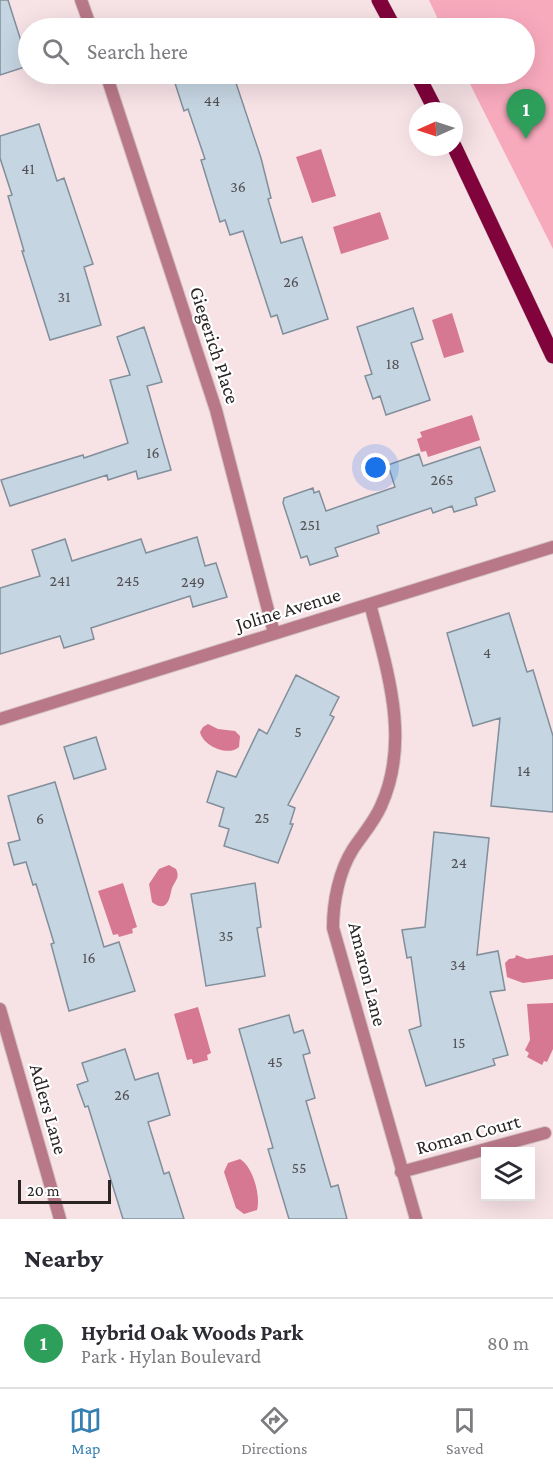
<!DOCTYPE html>
<meta charset="utf-8">
<style>
:root{--surface:#fff;--page:#f7f7f7;--text:#2b2b33;--muted:#7c7c81;--line:#e1e1e2;--accent:#357fb2}
body{margin:0;font-family:"Crimson Pro",serif;background:var(--page);color:var(--text)}
.controls{position:absolute;right:18px;bottom:18px;display:grid;overflow:hidden;border-radius:0px;box-shadow:0 6px 24px #0002}
.controls button{width:54px;height:54px;display:grid;place-items:center;padding:0;border:0;border-bottom:2px solid var(--line);background:var(--surface);color:var(--text);font:30px sans-serif}
.compass{position:absolute;left:409px;top:102px;width:54px;height:54px;border-radius:50%;background:var(--surface);box-shadow:0 6px 24px #0002;rotate:267deg}
.scale{position:absolute;left:18px;bottom:15px;width:93px;box-sizing:border-box;padding-left:6px;border:3px solid #2b2425;border-top:0;font-size:16px;line-height:21px;white-space:nowrap;color:#2b2425;-webkit-text-stroke:4px #fff;paint-order:stroke}
.you{position:absolute;left:376px;top:468px;width:21px;height:21px;margin:-15px;border:4px solid #fff;border-radius:50%;background:#1a73e8;box-shadow:0 0 0 9px #1a73e833}
.badge{display:grid;place-items:center;width:39px;height:39px;border-radius:50%;background:var(--accent);color:#fff;font-size:20px;font-weight:700}
.pin{position:absolute;translate:-50% -50px;filter:drop-shadow(0 2px 3px #0008)}
.pin::after{content:'';position:absolute;top:32px;width:21px;height:18px;background:inherit;clip-path:polygon(0 0,100% 0,50% 100%)}
.list{margin:0;padding:0;list-style:none}
h2{display:flex;justify-content:space-between;align-items:center;height:78px;margin:0;padding:0 24px;font-size:26px}
h2 small{font-size:20px;font-weight:400;color:var(--muted)}
.list li{display:grid;grid-template-columns:39px 1fr auto;gap:18px;align-items:center;box-sizing:border-box;height:90px;padding:0 24px;border-top:2px solid var(--line)}
.list b{display:block;font-size:22px;white-space:nowrap}
.list p{margin:0;font-size:20px;white-space:nowrap;color:var(--muted)}
.list em{font-size:20px;font-style:normal;color:var(--muted)}
.icon{flex:none;width:33px;height:33px;fill:none;stroke:currentColor;stroke-width:2;stroke-linecap:round;stroke-linejoin:round}
.map{position:relative;flex:none;width:553px;height:1219px;overflow:hidden}
.search{position:absolute;background:var(--surface);box-shadow:0 6px 24px #0002;left:18px;right:18px;top:18px;height:66px;display:flex;align-items:center;gap:15px;box-sizing:border-box;padding:0 21px;border-radius:33px;color:var(--muted);font-size:22px}
.sheet{height:168px;background:var(--surface)}
nav{display:flex;justify-content:space-around;align-items:center;box-sizing:border-box;height:84px;border-top:2px solid var(--line);background:var(--surface);font-size:16px;color:var(--muted)}
nav a{display:grid;justify-items:center;gap:3px}
nav .on{color:var(--accent)}
.map>svg:first-child{display:block}
</style>
<div class="map">
<svg width="553" height="1219" viewBox="0 0 553 1219">
<rect width="100%" height="100%" fill="#f7e2e6"/>
<path fill="#f8aabd" d="M429,0H553V249L465,74H524V28H442Z"/>
<path fill="#d77892" d="M321,149L336,196L312,203L296,157Z
M380,212L389,239L341,254L333,227Z
M452,313L464,352L444,358L432,320Z
M472,415L480,440L428,457L426,451L421,452L417,439L422,437L420,432Z
M208,724L218,729L235,731L240,736L239,747C228,757 203,746 200,732L203,727Z
M169,865L176,869C181,880 173,881 171,892C169,903 164,912 152,902L149,884L159,869Z
M123,883L137,927L132,929L133,933L119,937L118,934L113,935L98,891Z
M516,955L527,959L553,955V979L523,983L507,977L505,963L509,959L515,958Z
M553,1003V1049L547,1062L544,1061L542,1065L527,1057L529,1053L525,1050L530,1040L527,1004Z
M198,1007L211,1053L207,1055L208,1060L193,1064L192,1059L187,1060L174,1014Z
M240,1159C253,1167 261,1196 257,1210L244,1214L236,1208L224,1172L228,1163Z"/>
<path fill="#c6d5e2" stroke="#808f9a" stroke-width="1.5" d="M0,0H8L28,63V66L0,75Z
M172,74H233L261,158L271,198L268,199L281,243L302,237L328,319L283,334L277,315L271,317L243,231L230,235L225,220L220,222L201,160L205,159L188,109L184,111Z
M39,124L57,181L64,178L93,264L84,267L101,325L50,340L22,251H24L8,196L12,195L0,158V136Z
M413,308L423,339L411,343L430,400L386,415L380,396L373,399L365,376L372,374L357,327Z
M144,327L162,382L147,386L171,470L138,479L136,471L108,480L107,475L10,506L1,480L83,455L84,458L128,443L110,380L130,375L117,337Z
M480,447L495,491L475,498L477,505L454,512L452,506L433,513L431,508L377,526L379,533L335,548L338,556L310,565L307,556L301,558L283,503L284,498L313,488L314,493L319,491L326,511L395,487L388,465L419,454L423,466Z
M197,537L205,566L216,563L227,597L193,607L190,596L91,628L94,639L64,648L60,636L0,654V588L40,576L32,550L65,539L72,561L141,539L146,553Z
M509,613L527,672L533,670L553,736V812L491,806L500,718L473,726L447,633Z
M296,675L339,697L330,715L334,717L288,805L295,808L290,824H293L278,863L224,846L229,829L219,826L224,808L207,802L217,771L236,777L259,729L267,734Z
M96,737L106,769L74,779L64,747Z
M55,782L104,947L119,942L135,991L69,1011L51,944L54,943L36,884L33,885L26,862L14,865L8,843L20,840L8,796Z
M434,832L489,838L477,955L498,951L505,990L490,992L508,1055L493,1059L495,1065L426,1086L409,1030L421,1026L411,957L407,958L402,930L425,927Z
M255,883L261,927L257,928L265,976L206,986L191,894Z
M289,1015L294,1033L303,1030L310,1053L303,1055L315,1098L306,1101L331,1187L338,1185L347,1219H289L268,1149L273,1148L239,1029Z
M125,1049L135,1080L158,1073L170,1115L148,1122L164,1174L169,1172L184,1219H123L88,1106L85,1107L77,1085L88,1081L82,1063Z"/>
<g fill="none" stroke-linecap="round" stroke-linejoin="round">
<g stroke="#d2c0c3" stroke-width="14">
<path id="street" d="M81,0L91,28
M106,74L216,410L274,633
M370,604C387,670 411,740 381,806C374,822 363,834 353,849C339,871 333,902 333,928L416,1219
M0,719L553,547
M0,1009L60,1219
M401,1172L545,1133"/>
</g>
<g stroke="#d2c0c3" stroke-width="16">
<path id="primary" d="M379,0L394,28
M417,74L436,111
M454,146L553,356"/>
</g>
<use href="#street" stroke="#b87888" stroke-width="12"/>
<use href="#primary" stroke="#81033c" stroke-width="15"/>
</g>
<g text-anchor="middle" stroke-width="4.5" stroke-linejoin="round" paint-order="stroke">
<g font-size="16" fill="#525054">
<text x="212" y="106">44</text>
<text x="28" y="174">41</text>
<text x="238" y="192">36</text>
<text x="291" y="287">26</text>
<text x="64" y="302">31</text>
<text x="393" y="369">18</text>
<text x="153" y="458">16</text>
<text x="442" y="485">265</text>
<text x="310" y="530">251</text>
<text x="60" y="586">241</text>
<text x="128" y="586">245</text>
<text x="193" y="587">249</text>
<text x="487" y="658">4</text>
<text x="298" y="737">5</text>
<text x="524" y="776">14</text>
<text x="262" y="823">25</text>
<text x="40" y="824">6</text>
<text x="459" y="868">24</text>
<text x="226" y="941">35</text>
<text x="89" y="963">16</text>
<text x="458" y="970">34</text>
<text x="459" y="1048">15</text>
<text x="275" y="1067">45</text>
<text x="122" y="1100">26</text>
<text x="299" y="1173">55</text>
</g>
<g font-size="20" fill="#2b2425" stroke="#fff">
<text transform="translate(215 345) rotate(72)" y="7">Giegerich Place</text>
<text transform="translate(288 609) rotate(-17)" y="7">Joline Avenue</text>
<text transform="translate(368 974) rotate(76)" y="7">Amaron Lane</text>
<text transform="translate(49 1109) rotate(74)" y="7">Adlers Lane</text>
<text transform="translate(468 1134) rotate(-15)" y="7">Roman Court</text>
</g>
</g>
</svg>
<div class="controls">
<button><svg class="icon" aria-label="layers" viewBox="0 0 24 24"><path d="M12 4l9 5-9 5-9-5zM3 14l9 5 9-5"/></svg></button>
</div>
<svg class="compass" viewBox="-18 -18 36 36"><path d="M0-13l5 13h-10z" fill="#e53935"/><path d="M0 13l5-13h-10z" fill="#7c7c81"/></svg>
<div class="scale">20 m</div>
<div class="you"></div>
<div class="pin badge" style="left:526px;top:139px;background:#2e9e5b">1</div>
<div class="search"><svg class="icon" aria-label="search" viewBox="0 0 24 24"><circle cx="10" cy="10" r="6"/><path d="M15 15l6 6"/></svg>Search here</div>
</div>
<section class="sheet">
<h2>Nearby<small></small></h2>
<ul class="list">
<li><span class="badge" style="background:#2e9e5b">1</span><div><b>Hybrid Oak Woods Park</b><p>Park · Hylan Boulevard</p></div><em>80 m</em></li>
</ul>
</section>
<nav>
<a class="on"><svg class="icon" aria-label="map" viewBox="0 0 24 24"><path d="M3 6l6-2 6 2 6-2v14l-6 2-6-2-6 2zM9 4v14M15 6v14"/></svg>Map</a>
<a><svg class="icon" aria-label="directions" viewBox="0 0 24 24"><path d="M12 3l9 9-9 9-9-9zM9 14v-3h6M13 9l2 2-2 2"/></svg>Directions</a>
<a><svg class="icon" aria-label="saved" viewBox="0 0 24 24"><path d="M7 4h10v16l-5-4-5 4z"/></svg>Saved</a>
</nav>
